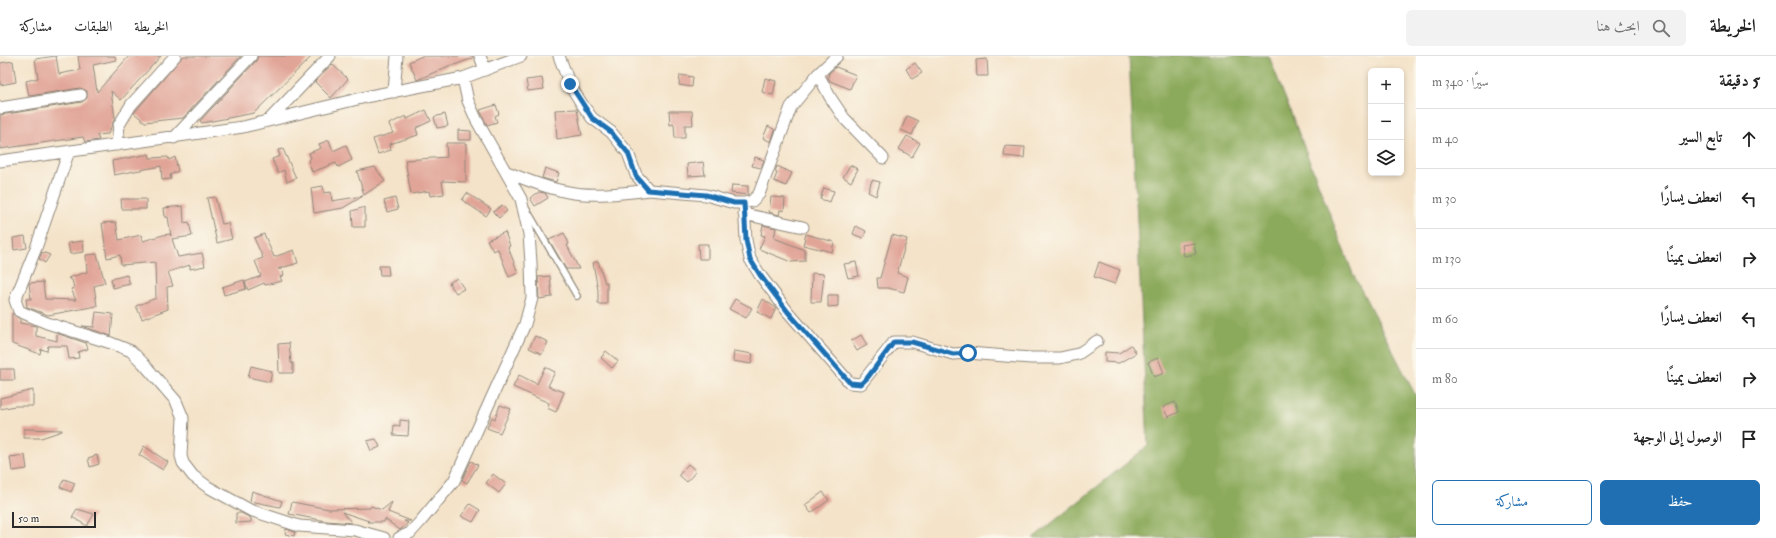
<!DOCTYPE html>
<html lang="ar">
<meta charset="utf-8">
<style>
:root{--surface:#fff;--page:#f2f2f2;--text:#222;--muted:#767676;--line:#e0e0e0;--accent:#1f6fb2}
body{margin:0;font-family:"IM FELL Double Pica",Amiri,serif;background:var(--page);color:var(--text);direction:rtl}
.controls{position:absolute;right:12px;top:12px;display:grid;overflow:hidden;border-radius:6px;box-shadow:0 2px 6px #0003}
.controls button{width:36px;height:36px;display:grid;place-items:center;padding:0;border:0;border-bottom:1px solid var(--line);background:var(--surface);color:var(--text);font:20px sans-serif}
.scale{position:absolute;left:12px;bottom:10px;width:84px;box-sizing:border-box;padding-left:4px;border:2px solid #2b2b2b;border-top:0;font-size:11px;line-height:14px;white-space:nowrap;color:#2b2b2b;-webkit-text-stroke:3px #fbf7ec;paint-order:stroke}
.stop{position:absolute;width:12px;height:12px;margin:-9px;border:3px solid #1f6fb2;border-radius:50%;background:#fff}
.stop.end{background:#1f6fb2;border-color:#fff;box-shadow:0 1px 4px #0008}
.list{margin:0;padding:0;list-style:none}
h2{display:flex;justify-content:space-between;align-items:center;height:52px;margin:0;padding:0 16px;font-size:17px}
h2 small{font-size:13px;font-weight:400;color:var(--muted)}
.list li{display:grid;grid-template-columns:26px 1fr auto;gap:12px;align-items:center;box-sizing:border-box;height:60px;padding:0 16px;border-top:1px solid var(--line)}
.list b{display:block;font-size:15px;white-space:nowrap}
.list em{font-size:13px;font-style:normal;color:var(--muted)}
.actions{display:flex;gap:8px;padding:12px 16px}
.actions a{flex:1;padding:9px 0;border:1px solid var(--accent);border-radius:6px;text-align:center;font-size:14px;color:var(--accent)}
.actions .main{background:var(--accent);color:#fff}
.icon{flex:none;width:22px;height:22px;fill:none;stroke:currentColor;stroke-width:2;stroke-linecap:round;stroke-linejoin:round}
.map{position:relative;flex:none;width:1416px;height:482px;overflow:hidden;direction:ltr}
header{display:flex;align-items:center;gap:24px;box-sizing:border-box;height:56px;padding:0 20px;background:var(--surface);border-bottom:1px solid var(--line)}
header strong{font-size:19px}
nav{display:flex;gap:22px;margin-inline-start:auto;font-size:14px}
.search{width:280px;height:36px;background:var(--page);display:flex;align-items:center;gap:10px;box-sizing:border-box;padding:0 14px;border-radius:6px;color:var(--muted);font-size:15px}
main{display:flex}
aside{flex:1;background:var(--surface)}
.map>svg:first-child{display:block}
</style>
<header>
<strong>الخريطة</strong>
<div class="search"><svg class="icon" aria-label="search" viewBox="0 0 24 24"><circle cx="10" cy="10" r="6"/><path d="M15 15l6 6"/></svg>ابحث هنا</div>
<nav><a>الخريطة</a><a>الطبقات</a><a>مشاركة</a></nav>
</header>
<main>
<aside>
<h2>5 دقيقة<small>سيرًا · 340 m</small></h2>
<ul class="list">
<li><svg class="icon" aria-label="ahead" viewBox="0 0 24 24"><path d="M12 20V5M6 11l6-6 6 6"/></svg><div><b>تابع السير</b></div><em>40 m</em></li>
<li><svg class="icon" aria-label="left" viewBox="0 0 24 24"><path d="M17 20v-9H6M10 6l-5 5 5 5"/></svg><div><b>انعطف يسارًا</b></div><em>30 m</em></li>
<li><svg class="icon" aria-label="right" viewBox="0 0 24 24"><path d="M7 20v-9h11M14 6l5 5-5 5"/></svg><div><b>انعطف يمينًا</b></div><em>130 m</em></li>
<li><svg class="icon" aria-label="left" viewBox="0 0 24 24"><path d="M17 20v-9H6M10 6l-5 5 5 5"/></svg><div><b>انعطف يسارًا</b></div><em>60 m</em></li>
<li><svg class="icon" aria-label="right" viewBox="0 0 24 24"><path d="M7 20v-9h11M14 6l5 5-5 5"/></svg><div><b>انعطف يمينًا</b></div><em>80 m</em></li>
<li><svg class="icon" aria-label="arrive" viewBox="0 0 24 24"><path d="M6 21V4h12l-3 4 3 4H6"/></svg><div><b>الوصول إلى الوجهة</b></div></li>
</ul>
<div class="actions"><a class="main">حفظ</a><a>مشاركة</a></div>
</aside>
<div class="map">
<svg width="1416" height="482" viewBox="0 0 1416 482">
<rect width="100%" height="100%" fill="#fbf7ec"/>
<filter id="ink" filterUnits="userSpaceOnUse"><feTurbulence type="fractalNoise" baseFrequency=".025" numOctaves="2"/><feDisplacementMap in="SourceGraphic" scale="8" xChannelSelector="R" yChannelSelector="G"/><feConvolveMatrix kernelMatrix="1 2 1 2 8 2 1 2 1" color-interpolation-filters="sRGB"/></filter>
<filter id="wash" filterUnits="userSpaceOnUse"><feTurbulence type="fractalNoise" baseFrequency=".012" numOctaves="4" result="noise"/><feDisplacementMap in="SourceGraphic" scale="16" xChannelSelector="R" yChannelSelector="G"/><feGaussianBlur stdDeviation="0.9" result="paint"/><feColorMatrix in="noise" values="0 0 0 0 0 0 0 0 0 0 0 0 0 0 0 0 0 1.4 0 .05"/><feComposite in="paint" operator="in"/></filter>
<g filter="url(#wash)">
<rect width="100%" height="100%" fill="#f4e3c9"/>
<path fill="#8caa5c" stroke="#5c6a44" d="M1129,0H1269L1353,218L1416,340V482H1033L1148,390Z"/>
<g id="blocks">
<path fill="#e1a598" d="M56,0L59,18L80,14L78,0H115L116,4L93,9L97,36L129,0H161L121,44L111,35L115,62L108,78L97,79L99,84L85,86L83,81L0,93V59L82,46L87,42V35L80,32L29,40L26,25L38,22L35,3Z
M183,0H241L183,62L145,66L134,57Z
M258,0H312L254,57L202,67L200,65L256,5Z
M422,0H473V2L452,10L451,9L417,24L409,6Z
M987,3L988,20H977L976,4Z
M13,5L16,26L0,29V7Z
M915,7L922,17L912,23L906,13Z
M332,8L348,23L331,42L315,26Z
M836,11L856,19L850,33L830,25L828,21L829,17Z
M680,19L693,21L692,31L679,29Z
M542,22L544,33L528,35L526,24Z
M765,22L776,25L773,39L762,36Z
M496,49L499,58L495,60L497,66L487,69L480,54Z
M577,53L582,79L557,83L555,54Z
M426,54L431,65L416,72L418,79L390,88L391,94L378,98L373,83L393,77L389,68L406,60L407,63Z
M669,55H692L693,69H685V82H675L674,68L670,69Z
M445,58L448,70L437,72L434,61Z
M907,60L918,65L912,79L901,74Z
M768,70L775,74L771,86L763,82Z
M458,74L471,75V84H458Z
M907,80L920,87L912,101L899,93Z
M329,84L333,95L346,89L352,104L338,111L336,107L312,116L308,104L311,102L309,97L321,92L319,88Z
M446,87H466V126L442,125L444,138L430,140L429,135L411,138L405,104L447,101Z
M1005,90L1025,91L1024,102L1004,100Z
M283,93L296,122L287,126L284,114L278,117L272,103L280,100L278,94Z
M149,98L150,102L168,101L169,104L175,101L178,115L170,119L171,123L162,124L161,110L114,119L112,105Z
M755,101L764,104L761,112L752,110Z
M703,106L705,119L688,120L687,108Z
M850,109L858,113L851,126L843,121Z
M777,110L792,117L786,130L774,125L777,117L775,116Z
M375,111L385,125L364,139L357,115Z
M545,112L559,117L556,126L542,122Z
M872,124L880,126L876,140L868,136Z
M732,129L748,130V139L731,137Z
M323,130L324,137L331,136L332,145L363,140L343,152L314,157L311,132Z
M824,132L834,135L830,146L820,143Z
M539,136L545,137L548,142L535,150L530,142Z
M467,137L491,153L486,160L462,144Z
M215,141L222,168L228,167L232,183L217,187L207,142Z
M771,141L785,142L784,155L780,154L779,159L769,156Z
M395,142L398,153L387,156L384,145Z
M121,143H146V153H122Z
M502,149L507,155L499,162L493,156Z
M183,150L184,167L189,166L192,180L172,183L178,201L202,197L205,210L190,213V209L168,216L173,230L167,231L168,253L142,263L136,250L156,242L155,206L121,209L120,199L107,202L102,167L116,166L119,184L141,179L143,185L163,179L170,178L171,180L168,161H165L164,152Z
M365,151V171H353L352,155Z
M763,169L776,172L774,182L805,194V205L791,206L759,193L765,180L761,179Z
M856,170L866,175L863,182L853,178Z
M505,176L510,190L508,191L518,217L509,221L498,193L493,195L487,184Z
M564,177L569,188L567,189L579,213H566L549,184Z
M264,178L274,201L294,194L298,207L278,213H282L284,219L280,221L282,225L265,229L264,227L248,234L245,226L261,220L255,205L263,202L254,182Z
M806,178L834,186L832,196L803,189Z
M892,179L907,183L897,217L908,221L904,236L888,232H878L877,222H880Z
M25,180L27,192L14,194L13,182Z
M83,185L84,196L70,198L68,187Z
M1194,187L1196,198L1184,200L1182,189Z
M698,188H708V203H699Z
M42,196L50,199L45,207L39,203Z
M97,198L105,227L94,230L97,250L48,259L27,251L26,243H31L29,227L43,226L45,243L76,244L71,233L74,232L72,224L68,222L87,216L86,199Z
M598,205L605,227L607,226V248H598V234L593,207Z
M856,206L859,220L848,222L844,208Z
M1099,206L1120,214L1115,228L1094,221Z
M379,210H388L389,219H380Z
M812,217L824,218L821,246H811Z
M127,219L130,228L113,232L111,223Z
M550,220L552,241L539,243L538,221Z
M457,222L464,233L456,237L449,227Z
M244,224L246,233L224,239L222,231Z
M828,239H838V250L828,251Z
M735,243L752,252L746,262L729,253Z
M763,243L776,252L771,263L757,256Z
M96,256L113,258L111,280L82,270L94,271Z
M12,257L20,263V267L36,270V280L57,285V278H59L86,287L88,293L78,296L79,302L69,303L67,290H48L47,295L41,293L40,298L12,288Z
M861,279L867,289L857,295L851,285Z
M535,280L548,286L542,298L529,292Z
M289,287L291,307H293V317H279L278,288Z
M1131,289L1136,297L1119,307L1105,306V296L1119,297Z
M606,295L618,305L612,312L601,302Z
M734,295L753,298L751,308L733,305Z
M1158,302L1164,317L1154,321L1148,306Z
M251,310L272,315L270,326L248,321Z
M545,311L555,316L548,330L564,336L556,356L547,352L549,347L513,331L519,319L537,328Z
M0,313H14L15,324H0Z
M33,334V350H15L0,353V342Z
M1175,346L1179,356L1168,361L1163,351Z
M500,349L511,353L500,377L487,372L492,361L495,363Z
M400,364L409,365L408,380L393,379L394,369L400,370Z
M24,373L62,374V375L41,382H24Z
M376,383L380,391L371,395L367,385Z
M144,390L168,406L163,414L139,399Z
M25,399L27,413L12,415L10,401Z
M97,399L99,408L90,411L88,402Z
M471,405L478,409L467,427L462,424Z
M688,408L696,415L687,426L679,419Z
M493,418L506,428L499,437L486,427Z
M64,423L75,427L71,436L60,431Z
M252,435L282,445L280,451L250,445Z
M823,436L829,444L811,457L805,449Z
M292,446L329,453L370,452L371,450L382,454L392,446L388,456L411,465H404L408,467L400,474L385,463L384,466H367L369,465L342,456L352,467L326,465L289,458Z
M470,448L480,454L473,466L461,460Z
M77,453L94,458L87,470L72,461Z
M236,457H241L251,462V466L236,467Z
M286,473L295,476L294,480L285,478Z"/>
</g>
</g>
<g filter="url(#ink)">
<use href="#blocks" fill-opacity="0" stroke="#90877a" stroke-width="1"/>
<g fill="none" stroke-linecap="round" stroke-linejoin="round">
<g stroke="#90877a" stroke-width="8">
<path id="service" d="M527,154L577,240"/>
</g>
<g stroke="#90877a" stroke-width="13">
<path id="minor" d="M480,0L485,14
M559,0L570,29L582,48L592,62L611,76L628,97L636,119L649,134L706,139L734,147H744L752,145L759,138L791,51L818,18L837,0
M818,18L830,41L844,62L883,102
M394,36L397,0
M0,52L81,39
M268,65L330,0
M174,82L251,0
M117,89L119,69L131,49L175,0
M69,95L36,192L15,244L19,255L47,267L111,287L131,295L143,307L176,345L183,362L181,400L183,407L193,420L208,431L250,454L299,470L355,474L384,482
M0,105L243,71L370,40L463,22L521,0
M507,116C526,124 547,132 568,136C592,141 624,137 649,134
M744,147L746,184L750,203L760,219L788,256L850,327L861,328L894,286H912L953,298L968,297L1031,302H1060L1078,298L1097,285
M744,158L803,171
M399,482L410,477L420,466L454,425L525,268L532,242L531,207L529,178L521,143L477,65L468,45L463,22"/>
</g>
<use href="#service" stroke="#fff" stroke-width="5.5"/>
<use href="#minor" stroke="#fff" stroke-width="11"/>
</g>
</g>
<g fill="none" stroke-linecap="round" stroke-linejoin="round" filter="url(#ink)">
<path stroke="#1f6fb2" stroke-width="5" d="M570,28L592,62L611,76L628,97L636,120L648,134L706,139L734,147H744L746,184L750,203L760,219L788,256L850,327L861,328L868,321L894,286H912L953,298L968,297"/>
</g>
</svg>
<div class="controls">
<button>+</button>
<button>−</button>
<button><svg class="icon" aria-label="layers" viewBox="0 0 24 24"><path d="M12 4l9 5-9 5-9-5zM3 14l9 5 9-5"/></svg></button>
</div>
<div class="scale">50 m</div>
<div class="stop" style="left:968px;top:297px"></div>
<div class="stop end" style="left:570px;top:28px"></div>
</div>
</main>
